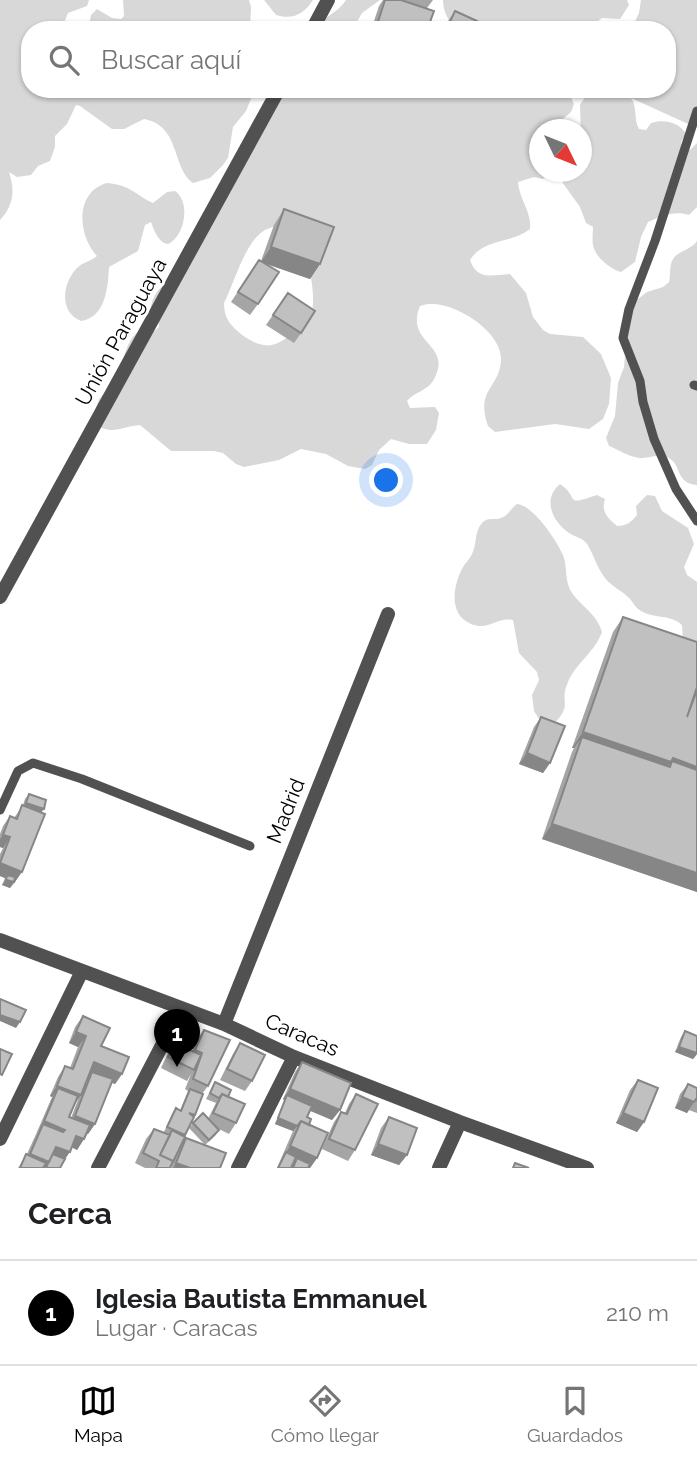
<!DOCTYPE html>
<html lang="es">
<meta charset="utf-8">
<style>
:root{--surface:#fff;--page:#f2f2f2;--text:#202124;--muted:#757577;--line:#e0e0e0;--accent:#000}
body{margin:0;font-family:Raleway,sans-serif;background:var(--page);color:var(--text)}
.compass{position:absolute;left:529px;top:119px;width:63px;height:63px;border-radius:50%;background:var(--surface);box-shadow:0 2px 5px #0004;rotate:133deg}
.you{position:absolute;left:387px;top:481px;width:24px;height:24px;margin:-18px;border:5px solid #fff;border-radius:50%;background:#1a73e8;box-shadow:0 0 0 10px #1a73e833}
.badge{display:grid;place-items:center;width:46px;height:46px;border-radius:50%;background:var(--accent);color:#fff;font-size:23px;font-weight:700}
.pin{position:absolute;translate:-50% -58px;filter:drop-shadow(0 2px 4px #0008)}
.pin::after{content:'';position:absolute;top:37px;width:24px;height:21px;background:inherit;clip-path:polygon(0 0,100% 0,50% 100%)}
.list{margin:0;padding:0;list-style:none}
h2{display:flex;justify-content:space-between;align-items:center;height:91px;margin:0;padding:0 28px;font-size:30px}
h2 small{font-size:23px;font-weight:400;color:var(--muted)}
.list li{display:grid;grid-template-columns:46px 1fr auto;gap:21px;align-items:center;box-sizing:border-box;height:105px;padding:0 28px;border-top:2px solid var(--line)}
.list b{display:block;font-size:26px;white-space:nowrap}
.list p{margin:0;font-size:23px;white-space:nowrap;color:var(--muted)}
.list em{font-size:23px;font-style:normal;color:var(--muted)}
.icon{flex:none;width:38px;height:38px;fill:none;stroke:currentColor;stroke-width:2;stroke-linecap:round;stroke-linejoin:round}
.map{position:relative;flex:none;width:697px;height:1168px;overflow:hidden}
.search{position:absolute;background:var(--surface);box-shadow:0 2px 5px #0004;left:21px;right:21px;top:21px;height:77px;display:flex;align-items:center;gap:18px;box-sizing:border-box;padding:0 24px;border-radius:28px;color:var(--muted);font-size:26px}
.sheet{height:196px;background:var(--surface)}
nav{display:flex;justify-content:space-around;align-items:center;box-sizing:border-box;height:98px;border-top:2px solid var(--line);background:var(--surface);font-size:19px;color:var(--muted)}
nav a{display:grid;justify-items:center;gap:4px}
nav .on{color:var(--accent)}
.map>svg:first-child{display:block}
</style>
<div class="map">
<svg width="697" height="1168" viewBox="0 0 697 1168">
<rect width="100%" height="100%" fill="#fff"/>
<path fill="#d8d8d8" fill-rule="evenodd" d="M0,0H89L87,6L68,13L61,30H30V89H255L246,111L233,127L228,158L223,165L210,178L193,183C171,167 181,126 144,119L124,129H112L80,106L76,105L67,124L55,136V147L50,161L38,166L31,175L17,177L9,172C15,190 14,205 0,220Z
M123,0H249L251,7L250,29L88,30L91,15L97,9L112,18L121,19L124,16Z
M264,0H313C304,14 293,20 276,15Z
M346,0H380L362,13L354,27L355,30H315C323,16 337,14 346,0Z
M443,0H627L629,5L620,19L602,18L595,23L594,30H459C449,22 443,13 443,0Z
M641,0H697V128L631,98C638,108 633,118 639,129L646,130L651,123C664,119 679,122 686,134L681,142L682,150H690L697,143V207L689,215C675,210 661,216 648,222L641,237L635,262L621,272C610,269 595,257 593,245C592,239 593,232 593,227L586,223L580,207L555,172H582L580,105L590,89H667V30H631L639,13Z
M283,89H567L574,104L571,112L551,129L540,130V172H550V174L543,179L534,177L518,182C519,199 532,212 530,229C511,244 484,238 470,260C477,281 493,275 510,274L526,293L533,317L543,330L550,334L583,337L601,354L611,378L609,404L603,419L589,429L555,424L495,432L488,426C475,389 500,388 501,360C503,330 446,295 420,306C404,345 455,343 433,381C427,391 414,392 407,401L410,408L435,407L439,413L436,430L427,444H409L391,439L379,450L372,465L365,469L348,466L326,454L301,449L279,460L244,467L236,464L223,453L214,451H171L140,425C124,426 113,435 98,426C97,421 95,415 96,410C97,395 111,390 116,378C125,361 125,334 146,328L153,332L159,327L158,319L151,313C150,294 162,286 176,275ZM286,223C293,235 302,248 307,261C311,271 316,304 311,313C309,318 303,322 300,325C280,347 266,353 241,334C230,325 224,318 224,303C234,284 245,241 265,230C271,227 279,225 286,223Z
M107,183C133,186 132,193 153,203L167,192L175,191C191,202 185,236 168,244C159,243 154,231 151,222L145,225L138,251L109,267C108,287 106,317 81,321C58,312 63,282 77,268C83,262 91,261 97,256C78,236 74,192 107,183Z
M697,241V485C674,483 683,464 667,457C657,453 650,459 640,458C629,457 619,450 609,446L606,438L615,416L618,383L624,367L627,333L634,302L647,292L663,287L669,282C671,275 669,265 673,259C679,250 691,250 697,241Z
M560,484C581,498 562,507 597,495L605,499C601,512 607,517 617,526C627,526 631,522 637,515L636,506L647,495L655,496L662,511L688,528L694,544L684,567L687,575L697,582V649L683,641L682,625C670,614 654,619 641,611C636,608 634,604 630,599C623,591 612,587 605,578C597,568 594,555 587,544C582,537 576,538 569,533C552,521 542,499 560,484Z
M517,504C533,505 557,541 563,555C568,568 564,581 572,593C582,607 597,614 602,632C595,652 576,663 568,682C558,705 575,702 552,726L543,725L534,711L532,695L539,680L537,672L519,653L513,620C496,617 489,631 471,624C448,615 453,585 463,567C465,563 470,559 472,554C477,545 474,532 482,523C488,516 494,521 501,518C508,516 511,508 517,504Z"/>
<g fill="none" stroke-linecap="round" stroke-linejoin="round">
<path stroke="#515151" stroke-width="9" d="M697,111L655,241L629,309L623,338L640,381L643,402L654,439L676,489L697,521
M694,385L697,386
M0,810L18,771L33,763L82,779L250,846"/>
<path stroke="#515151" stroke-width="14" d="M312,30L328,0
M0,597L279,89
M0,940L224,1024L294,1057L460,1122L587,1168
M224,1024L388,614
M0,1139L82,971
M98,1168L181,1009
M238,1168L294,1057
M439,1168L460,1122"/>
</g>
<path fill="#a5a5a5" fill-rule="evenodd" d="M383,0H433L427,8V30H371L379,6Z
M455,11L472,30H444L448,21Z
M284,209L320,264L310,279L266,264L258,304L250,315L231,302L259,260L261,261L274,225Z
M288,293L301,333L294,343L266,325Z
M623,617L697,642V892L542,839L572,752L574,748H572L613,632Z
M541,717L550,763L543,773L519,764L534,727Z
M29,794L41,812L15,882L10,888L2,885L5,878L0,876V854L3,848L0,847V834L3,826L10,816L14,818L23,805L25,799Z
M83,1016L101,1046L122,1074L115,1084L112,1083L95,1124L88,1134H87L77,1150L72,1147L60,1168H18L27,1154L37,1132L52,1097L50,1096L58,1077L65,1066L70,1068L78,1047L69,1043L75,1027ZM79,1097L71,1118L69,1117L74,1105Z
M204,1030L208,1086L202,1094L194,1117L182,1144L186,1138L205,1145L189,1128L193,1123L208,1119L216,1103L206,1099L215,1082L228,1097L236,1123L229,1134L217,1128L219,1130L215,1136L205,1145L220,1168H171L174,1160L170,1168H145L135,1163L146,1139L154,1129L169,1134L164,1132L172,1114L176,1108L180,1111L188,1091L185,1089L191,1074L187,1081L161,1068L168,1053L175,1043L192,1051L196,1040Z
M685,1031L697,1054L693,1059L675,1052L681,1037Z
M240,1043L252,1081L245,1091L220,1080L233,1054Z
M302,1062L340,1110L332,1120L310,1111L307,1117L317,1158L310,1168H291L295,1162L294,1161L291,1168H277L293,1131L275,1124L284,1100L283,1099L295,1072Z
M638,1080L644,1122L637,1132L616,1123L630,1090Z
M688,1084L697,1088V1113L689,1110L687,1113L675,1108L680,1094Z
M356,1094L355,1150L348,1161L322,1149L334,1122L341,1112L345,1113L349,1104Z
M389,1117L407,1155L399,1165L371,1155L381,1128Z"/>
<path fill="#868686" d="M271,247L320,264L310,279L261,262Z
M583,732L673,758L697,767V786L670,767L672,761L660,778L582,737L574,748H572Z
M527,753L550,763L543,773L519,764Z
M26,803L44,809L40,814L22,808Z
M552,824L697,873V892L542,839Z
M3,835L10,837L3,848L0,847V839Z
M0,863L22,872L15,882L6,879L7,875L5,878L0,876Z
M6,880L14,882L10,888L2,885Z
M0,1015L20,1022L16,1028L0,1021Z
M76,1032L86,1036L78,1047L69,1043Z
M679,1047L697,1054L693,1059L675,1052Z
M94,1062L122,1074L115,1084L87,1072Z
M57,1086L81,1095L73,1106L58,1088L52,1097L50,1096Z
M290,1089L340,1110L332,1120L286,1100L287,1095L284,1100L283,1099Z
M682,1097L694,1102L687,1113L675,1108Z
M623,1113L644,1122L637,1132L616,1123Z
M75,1116L95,1124L88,1134L68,1127Z
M278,1118L297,1126L293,1131L275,1124Z
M44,1121L65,1130L57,1140L43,1124L37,1132Z
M76,1136L84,1139L77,1150L69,1146Z
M378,1144L407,1155L399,1165L371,1155Z
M290,1146L317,1158L310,1168L295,1162L297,1158L295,1162L284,1157L286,1152L283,1157Z
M56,1147L70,1152L62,1163L50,1158Z
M30,1154L49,1162L45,1168H32L23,1164Z
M176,1163L190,1168H173Z"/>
<path fill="#c0c0c0" stroke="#868686" stroke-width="2" d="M385,0H401L434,11L427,30H381L376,28Z
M455,11L477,21L472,30H446Z
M284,209L334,227L320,264L271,247Z
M259,260L279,272L258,304L238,292Z
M288,293L315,311L301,333L273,315Z
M623,617L697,642V687L687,717L697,690V767L673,758L671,762L583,732Z
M541,717L565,726L550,763L527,753Z
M582,737L670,767L672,761L697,770V873L552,824Z
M29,794L46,800L44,809L26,803Z
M22,805L45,814L22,872L0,863L10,837L3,835L10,816L17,819Z
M7,875L15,877L14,882L6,880Z
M0,999L26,1010L20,1022L0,1015Z
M83,1016L110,1028L101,1046L129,1057L122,1074L94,1062L81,1095L57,1086L65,1066L73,1069L86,1036L76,1032Z
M204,1030L230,1040L208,1086L193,1079L202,1053L195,1050Z
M685,1031L697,1036V1053L679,1047Z
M175,1043L201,1055L194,1070L168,1057Z
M240,1043L265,1055L252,1081L227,1069Z
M0,1049L12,1054L2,1075L0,1074Z
M302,1062L351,1083L340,1110L290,1089Z
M92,1072L113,1079L95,1124L75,1116Z
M638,1080L658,1088L644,1122L623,1113Z
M215,1082L231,1090L228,1097L222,1094L219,1098L210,1093Z
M688,1084L697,1088V1100L696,1099L694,1102L682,1097Z
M58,1088L78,1096L69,1117L90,1125L84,1139L76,1136L70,1152L56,1147L49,1162L30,1154L43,1124L63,1132L65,1130L44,1121Z
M190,1089L203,1094L195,1115L189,1113L194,1117L185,1135L167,1127L176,1108L181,1111Z
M222,1094L245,1104L236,1123L213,1113Z
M356,1094L378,1104L355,1150L329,1139L341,1112L347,1114Z
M287,1095L312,1106L307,1117L311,1119L309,1125L301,1121L297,1126L278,1118Z
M203,1113L219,1130L209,1140L193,1123Z
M389,1117L417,1128L407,1155L378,1144Z
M301,1121L328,1133L317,1158L290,1146Z
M154,1129L170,1135L160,1155L173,1161L170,1168H156L159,1161L143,1153Z
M172,1130L185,1137L173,1162V1161L160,1155Z
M186,1138L226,1153L220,1168H190L176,1163Z
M286,1152L296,1157L291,1168H278Z
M26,1154L46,1163L43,1168H20Z
M53,1154L65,1159L60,1168H49L46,1167Z
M297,1158L310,1164L308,1168H293Z
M515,1163L529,1168H513Z"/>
<g text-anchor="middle" stroke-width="6" stroke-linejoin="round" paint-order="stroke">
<g font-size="21" fill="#000" stroke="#fff">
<text transform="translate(121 332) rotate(-61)" y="7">Unión Paraguaya</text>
<text transform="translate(286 811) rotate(-68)" y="7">Madrid</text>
<text transform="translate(302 1035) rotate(23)" y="7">Caracas</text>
</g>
</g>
</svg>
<svg class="compass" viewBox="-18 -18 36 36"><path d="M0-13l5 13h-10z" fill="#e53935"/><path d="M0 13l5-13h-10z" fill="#757577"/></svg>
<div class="you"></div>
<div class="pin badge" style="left:177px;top:1067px">1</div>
<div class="search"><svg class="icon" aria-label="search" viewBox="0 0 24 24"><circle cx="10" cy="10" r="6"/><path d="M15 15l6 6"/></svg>Buscar aquí</div>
</div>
<section class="sheet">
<h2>Cerca<small></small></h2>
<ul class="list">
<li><span class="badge">1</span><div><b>Iglesia Bautista Emmanuel</b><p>Lugar · Caracas</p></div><em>210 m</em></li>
</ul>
</section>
<nav>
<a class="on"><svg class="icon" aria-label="map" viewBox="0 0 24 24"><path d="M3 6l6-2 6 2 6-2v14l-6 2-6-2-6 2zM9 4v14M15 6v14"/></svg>Mapa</a>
<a><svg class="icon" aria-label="directions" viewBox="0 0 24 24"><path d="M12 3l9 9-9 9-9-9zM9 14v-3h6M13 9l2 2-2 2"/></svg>Cómo llegar</a>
<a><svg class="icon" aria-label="saved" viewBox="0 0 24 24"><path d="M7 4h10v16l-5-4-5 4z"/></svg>Guardados</a>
</nav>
